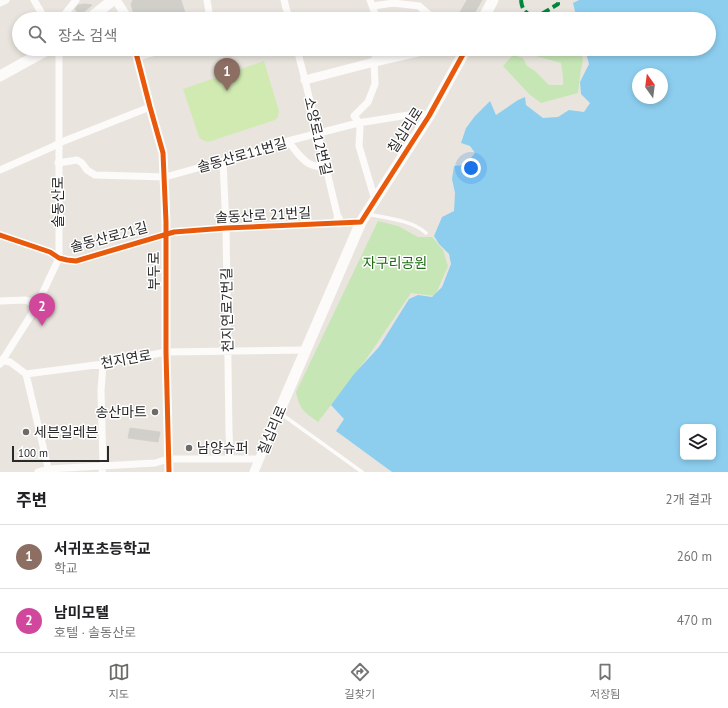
<!DOCTYPE html>
<html lang="ko">
<meta charset="utf-8">
<style>
:root{--surface:#fff;--page:#f6f6f6;--text:#202124;--muted:#757577;--line:#e0e0e0;--accent:#6c6b68}
body{margin:0;font-family:"PT Sans","Noto Sans KR",sans-serif;background:var(--page);color:var(--text)}
.controls{position:absolute;right:12px;bottom:12px;display:grid;overflow:hidden;border-radius:6px;box-shadow:0 2px 6px #0003}
.controls button{width:36px;height:36px;display:grid;place-items:center;padding:0;border:0;border-bottom:1px solid var(--line);background:var(--surface);color:var(--text);font:20px sans-serif}
.compass{position:absolute;left:632px;top:68px;width:36px;height:36px;border-radius:50%;background:var(--surface);box-shadow:0 2px 6px #0003;rotate:346deg}
.scale{position:absolute;left:12px;bottom:10px;width:97px;box-sizing:border-box;padding-left:4px;border:2px solid #292929;border-top:0;font-size:11px;line-height:14px;white-space:nowrap;color:#292929;-webkit-text-stroke:3px #fff;paint-order:stroke}
.you{position:absolute;left:471px;top:168px;width:14px;height:14px;margin:-10px;border:3px solid #fff;border-radius:50%;background:#1a73e8;box-shadow:0 0 0 6px #1a73e833}
.badge{display:grid;place-items:center;width:26px;height:26px;border-radius:50%;background:var(--accent);color:#fff;font-size:13px;font-weight:700}
.pin{position:absolute;translate:-50% -33px;filter:drop-shadow(0 1px 2px #0008)}
.pin::after{content:'';position:absolute;top:21px;width:14px;height:12px;background:inherit;clip-path:polygon(0 0,100% 0,50% 100%)}
.list{margin:0;padding:0;list-style:none}
h2{display:flex;justify-content:space-between;align-items:center;height:52px;margin:0;padding:0 16px;font-size:17px}
h2 small{font-size:13px;font-weight:400;color:var(--muted)}
.list li{display:grid;grid-template-columns:26px 1fr auto;gap:12px;align-items:center;box-sizing:border-box;height:64px;padding:0 16px;border-top:1px solid var(--line)}
.list b{display:block;font-size:15px;white-space:nowrap}
.list p{margin:0;font-size:13px;white-space:nowrap;color:var(--muted)}
.list em{font-size:13px;font-style:normal;color:var(--muted)}
.icon{flex:none;width:22px;height:22px;fill:none;stroke:currentColor;stroke-width:2;stroke-linecap:round;stroke-linejoin:round}
.map{position:relative;flex:none;width:728px;height:472px;overflow:hidden}
.search{position:absolute;background:var(--surface);box-shadow:0 2px 6px #0003;left:12px;right:12px;top:12px;height:44px;display:flex;align-items:center;gap:10px;box-sizing:border-box;padding:0 14px;border-radius:22px;color:var(--muted);font-size:15px}
.sheet{height:180px;background:var(--surface)}
nav{display:flex;justify-content:space-around;align-items:center;box-sizing:border-box;height:56px;border-top:1px solid var(--line);background:var(--surface);font-size:11px;color:var(--muted)}
nav a{display:grid;justify-items:center;gap:2px}
nav .on{color:var(--accent)}
.map>svg:first-child{display:block}
</style>
<div class="map">
<svg width="728" height="472" viewBox="0 0 728 472">
<rect width="100%" height="100%" fill="#e9e5de"/>
<path fill="#c6e6b5" d="M521,49H581L583,61L581,69L578,93L541,103L529,94L503,66L513,55L523,58L527,66L535,71L549,85H563V77L561,63L536,56Z
M378,221L398,226L418,237H432L443,250L448,266L435,296L411,293L367,358L318,422C303,411 300,410 296,392Z"/>
<path fill="#d1eab2" d="M264,61L279,111L278,117L275,120L208,142L202,140L199,137L183,89Z"/>
<path fill="#8dceef" fill-rule="evenodd" d="M579,0H728V472H392L336,431L344,419L331,405L354,374L379,347L409,299L418,295L432,297L442,287L451,264L449,254L439,244L434,236L442,217L454,211L455,193L452,179L454,166L465,165L475,153L470,146L461,143L466,128L475,116L490,101L496,115L518,100L525,97L526,105L543,118L558,117L569,110L584,112L590,103L581,94L580,82L589,64L585,49H709V19H577L573,3ZM638,74H662V98H638ZM683,427H713V457H683Z"/>
<path fill="#d1cfca" stroke="#d4d0cb" d="M133,0H181L187,19H178L177,17L169,19H135L131,4Z
M467,0H482L471,19H456Z
M85,4L92,5L80,15L75,9L78,5Z
M130,428L160,432L158,442L128,438Z"/>
<g fill="none" stroke-linecap="round" stroke-linejoin="round">
<path stroke="#fcfbfa" stroke-width="3.5" d="M367,214C386,218 412,220 426,233
M280,413L362,472"/>
<path stroke="#fcfbfa" stroke-width="7" d="M34,0L45,19
M207,0L210,19
M284,0L289,19
M370,0L377,19
M0,3L6,0
M373,6L393,3L419,6L434,19
M61,19L76,0
M273,19L288,15
M297,49L305,80L338,218
M138,57L167,49
M288,141C294,149 303,162 312,165C317,167 321,167 326,167
M223,161L226,228L229,430L230,458
M58,163L77,160L82,163L87,170L95,175L165,177L223,161L288,141L358,123L421,113L429,116
M0,170L52,147L59,143L150,107
M375,200L359,146L360,128L358,121L354,116L368,102L375,84L374,62L377,49
M0,235L50,252L59,258L67,260L76,261L174,232L226,228L361,222
M0,301L25,300L37,304
M0,360L10,362L26,374L103,364L166,352L306,350
M0,364L35,309L59,258V49
M26,374L49,472
M38,472L48,469L155,463L168,459H260
M102,472L103,466L101,391L103,364"/>
<path stroke="#fcfbfa" stroke-width="9" d="M116,0L125,14L127,19
M135,49L150,107L163,153L166,222V352L169,472
M305,80L374,62L431,49
M338,218L339,223
M254,472L279,412"/>
<path stroke="#fcfbfa" stroke-width="11" d="M89,19L113,0
M483,19L493,0
M0,76L49,49
M279,412L361,222L375,200L429,116L466,49"/>
<path stroke="#00873e" stroke-width="4" stroke-dasharray="8 4" stroke-linecap="butt" d="M521,0C522,10 525,13 534,17
M532,19L534,17L545,12L558,4V0"/>
<g stroke="#fff" stroke-width="8">
<path id="cycleway" d="M135,49L150,107L163,153L166,222V352L169,472
M0,235L50,252L59,258L67,260L76,261L174,232L226,228L361,222L375,200L429,116L466,49"/>
</g>
<use href="#cycleway" stroke="#e8590c" stroke-width="5"/>
</g>
<g fill="#6c6b68" stroke="#fff" stroke-width="1.5">
<circle cx="155" cy="412" r="4"/>
<circle cx="26" cy="432" r="4"/>
<circle cx="189" cy="448" r="4"/>
</g>
<g text-anchor="middle" stroke-width="3" stroke-linejoin="round" paint-order="stroke">
<g font-size="14" fill="#292929" stroke="#fff">
<text transform="translate(405 130) rotate(-57)" y="5">칠십리로</text>
<text transform="translate(318 136) rotate(77)" y="5">소양로12번길</text>
<text transform="translate(242 155) rotate(-16)" y="5">솔동산로11번길</text>
<text transform="translate(58 202) rotate(-90)" y="5">솔동산로</text>
<text transform="translate(263 215) rotate(-3)" y="5">솔동산로 21번길</text>
<text transform="translate(109 237) rotate(-15)" y="5">솔동산로21길</text>
<text transform="translate(154 271) rotate(-90)" y="5">부두로</text>
<text transform="translate(227 310) rotate(-91)" y="5">천지연로7번길</text>
<text transform="translate(126 359) rotate(-10)" y="5">천지연로</text>
<text transform="translate(272 430) rotate(-67)" y="5">칠십리로</text>
</g>
<g font-size="14" fill="#206b15" stroke="#fff">
<text x="395" y="268">자구리공원</text>
</g>
<g font-size="14" fill="#292929" stroke="#fff" text-anchor="start">
<text x="147" y="417" text-anchor="end">송산마트</text>
<text x="34" y="437">세븐일레븐</text>
<text x="197" y="453">남양슈퍼</text>
</g>
</g>
</svg>
<div class="controls">
<button><svg class="icon" aria-label="layers" viewBox="0 0 24 24"><path d="M12 4l9 5-9 5-9-5zM3 14l9 5 9-5"/></svg></button>
</div>
<svg class="compass" viewBox="-18 -18 36 36"><path d="M0-13l5 13h-10z" fill="#e53935"/><path d="M0 13l5-13h-10z" fill="#757577"/></svg>
<div class="scale">100 m</div>
<div class="you"></div>
<div class="pin badge" style="left:227px;top:91px;background:#8d6e63">1</div>
<div class="pin badge" style="left:42px;top:326px;background:#d1479c">2</div>
<div class="search"><svg class="icon" aria-label="search" viewBox="0 0 24 24"><circle cx="10" cy="10" r="6"/><path d="M15 15l6 6"/></svg>장소 검색</div>
</div>
<section class="sheet">
<h2>주변<small>2개 결과</small></h2>
<ul class="list">
<li><span class="badge" style="background:#8d6e63">1</span><div><b>서귀포초등학교</b><p>학교</p></div><em>260 m</em></li>
<li><span class="badge" style="background:#d1479c">2</span><div><b>남미모텔</b><p>호텔 · 솔동산로</p></div><em>470 m</em></li>
</ul>
</section>
<nav>
<a class="on"><svg class="icon" aria-label="map" viewBox="0 0 24 24"><path d="M3 6l6-2 6 2 6-2v14l-6 2-6-2-6 2zM9 4v14M15 6v14"/></svg>지도</a>
<a><svg class="icon" aria-label="directions" viewBox="0 0 24 24"><path d="M12 3l9 9-9 9-9-9zM9 14v-3h6M13 9l2 2-2 2"/></svg>길찾기</a>
<a><svg class="icon" aria-label="saved" viewBox="0 0 24 24"><path d="M7 4h10v16l-5-4-5 4z"/></svg>저장됨</a>
</nav>
